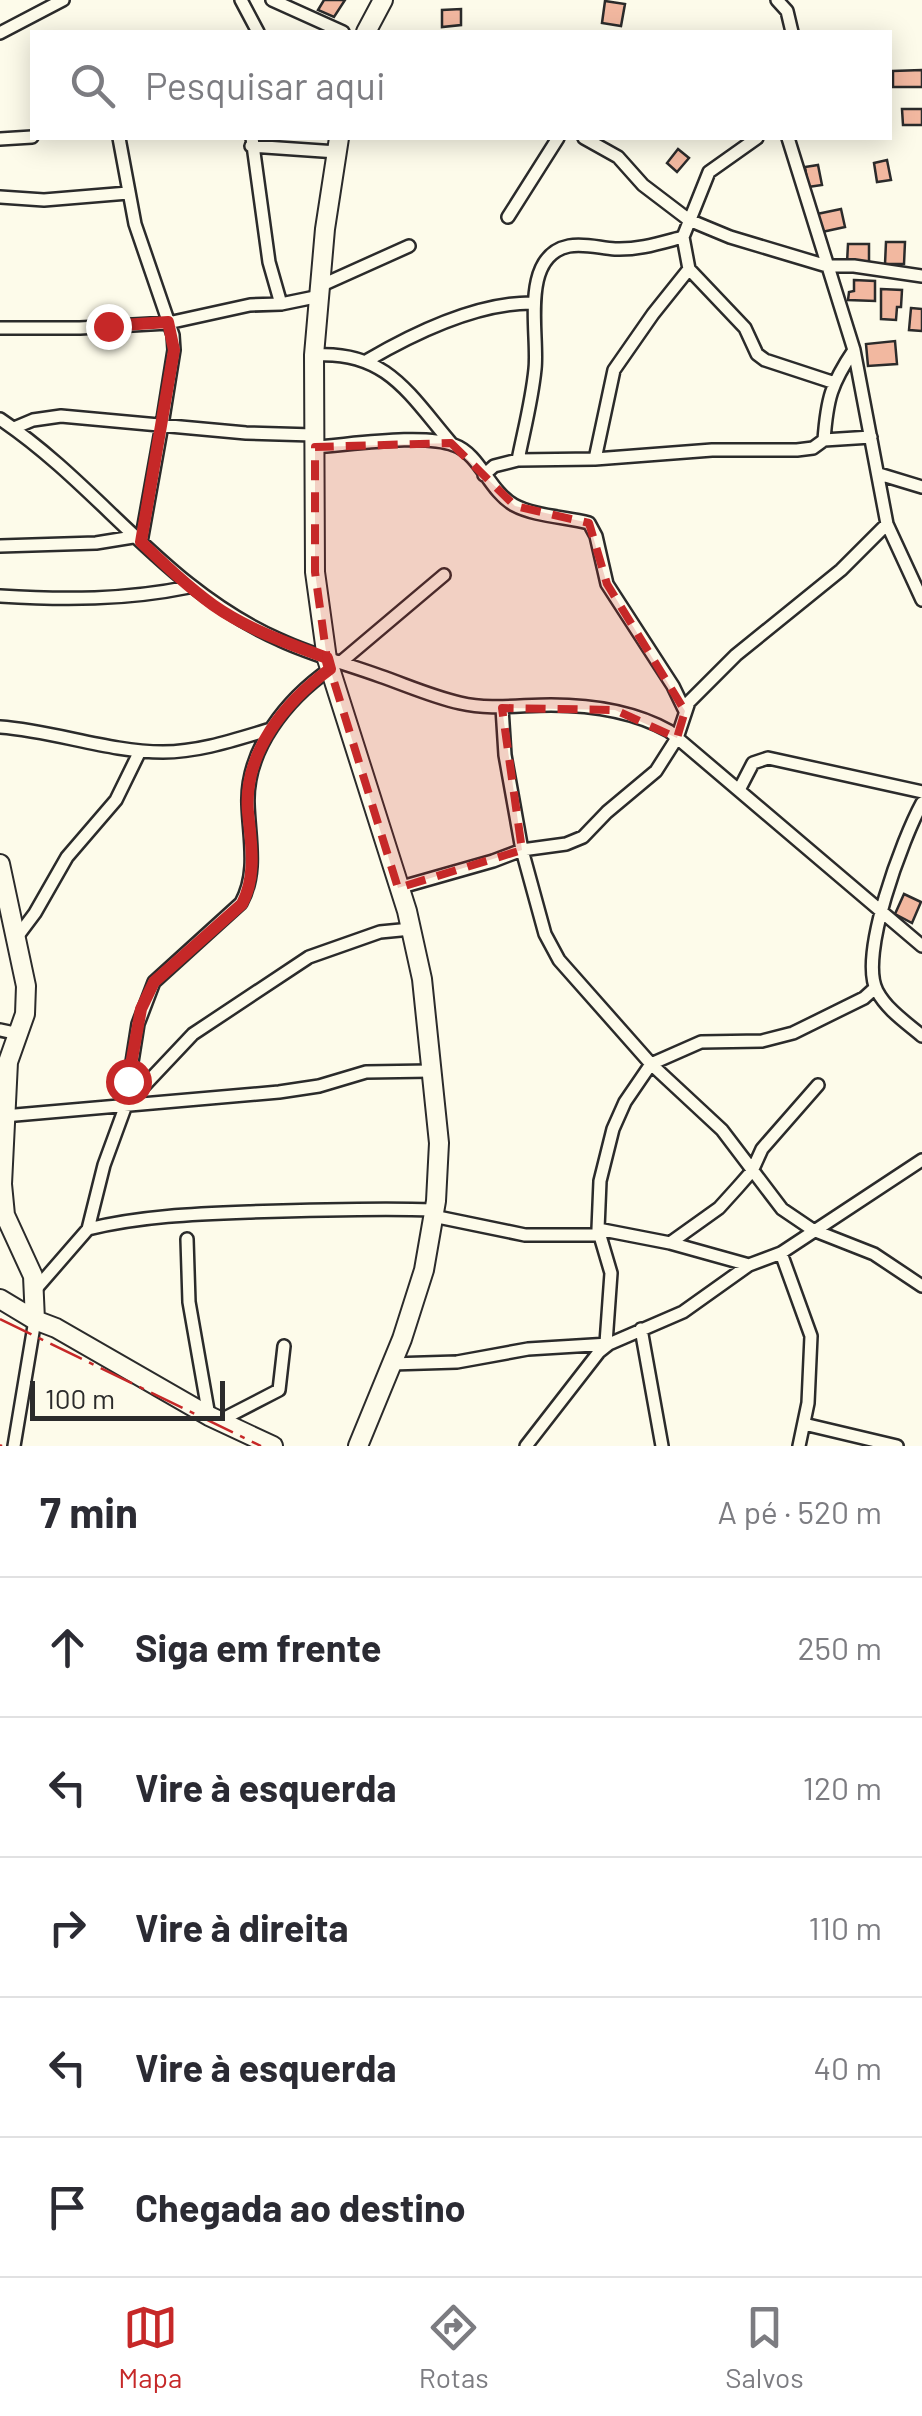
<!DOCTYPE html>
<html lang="pt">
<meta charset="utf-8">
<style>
:root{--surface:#fff;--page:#f7f7f7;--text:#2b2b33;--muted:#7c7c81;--line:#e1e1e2;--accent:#c62828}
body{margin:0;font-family:Barlow,sans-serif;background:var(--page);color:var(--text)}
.scale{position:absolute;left:30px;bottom:25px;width:195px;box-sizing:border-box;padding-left:10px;border:5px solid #2b2b2b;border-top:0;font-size:28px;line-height:35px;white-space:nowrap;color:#2b2b2b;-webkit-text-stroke:8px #fdfbea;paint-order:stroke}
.stop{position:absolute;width:30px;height:30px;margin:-22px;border:8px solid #c62828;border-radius:50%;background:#fff}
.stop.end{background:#c62828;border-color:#fff;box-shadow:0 2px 10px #0008}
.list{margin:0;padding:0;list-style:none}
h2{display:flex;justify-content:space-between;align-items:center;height:130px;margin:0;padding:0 40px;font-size:42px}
h2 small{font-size:32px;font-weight:400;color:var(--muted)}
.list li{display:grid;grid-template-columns:65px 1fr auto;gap:30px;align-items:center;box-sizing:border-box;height:140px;padding:0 40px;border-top:2px solid var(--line)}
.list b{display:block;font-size:38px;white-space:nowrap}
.list em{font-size:32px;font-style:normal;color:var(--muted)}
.icon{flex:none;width:55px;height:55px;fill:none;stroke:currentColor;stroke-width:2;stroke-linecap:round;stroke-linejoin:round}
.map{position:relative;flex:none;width:922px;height:1446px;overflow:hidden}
.search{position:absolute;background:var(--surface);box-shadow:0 5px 25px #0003;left:30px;right:30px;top:30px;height:110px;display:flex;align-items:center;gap:25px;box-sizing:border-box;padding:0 35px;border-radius:0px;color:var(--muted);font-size:38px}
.sheet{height:830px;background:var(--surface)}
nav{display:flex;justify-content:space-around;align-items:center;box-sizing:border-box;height:140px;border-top:2px solid var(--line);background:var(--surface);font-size:28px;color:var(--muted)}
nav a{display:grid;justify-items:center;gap:5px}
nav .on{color:var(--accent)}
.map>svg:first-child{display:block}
</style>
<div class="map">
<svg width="922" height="1446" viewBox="0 0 922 1446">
<rect width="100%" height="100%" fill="#fdfbea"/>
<path fill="#f2b8a0" stroke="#2b2b2b" stroke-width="2.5" d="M324,0H345L334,17L318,10Z
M605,1L625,4L621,26L602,23Z
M461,9V25L442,27V10Z
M922,70V87H893V71Z
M902,109H922V125H903Z
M678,149L689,158L677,172L667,163Z
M887,160L891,180L877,182L874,163Z
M818,165L822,185L808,187L805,167Z
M841,209L845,227L822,232L817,214Z
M886,242H905L904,264H885Z
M848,244H869V264L847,263Z
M854,280L875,281V301L848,300L849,292L854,291Z
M881,289L902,290L901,307H897L896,320L881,319Z
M911,308L922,309V331L909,330Z
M895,341L897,364L868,366L866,344Z
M904,894L921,902L912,923L895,914Z"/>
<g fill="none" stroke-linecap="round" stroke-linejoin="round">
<g stroke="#2b2b2b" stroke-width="16">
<path id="street" d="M241,0L258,32
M272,0L343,32
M777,0L787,11L792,32
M0,33L63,0
M119,138L135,224L173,335L174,350L162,425L141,542
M252,138L269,262L281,304
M584,138L618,157L643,185L689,220L730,237L827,266H854L922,276
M757,138L709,172L683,237L689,269L745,328L757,354L765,360L832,382
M788,138L854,350L887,524L922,600
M0,139L32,137
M251,146L337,152
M0,197L44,200L128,193
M508,217L558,138
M320,286L409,246
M0,328H80L168,323L250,305L281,304L320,296
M314,355C386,350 409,394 451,443
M368,360C416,332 478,302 534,303
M0,419C101,487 164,589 280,640C312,655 347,664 380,676C406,685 433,697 460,703C490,710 521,705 551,705C593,705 633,711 669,731L922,946
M14,428L33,420L61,416L246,433L313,435
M824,440C827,399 831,384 854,350
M315,447C349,445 423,433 454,445C480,454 489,491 514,505C534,516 566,517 589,523L596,536L607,584L673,686L685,711
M595,459L614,370L653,314L689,269
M518,460C524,430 532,400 535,369C539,335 519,256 569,246C584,243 600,248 615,249C639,250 660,243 683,237
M879,474L922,487
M484,475L494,466L518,460L595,459L712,450H797L813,448L824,440L871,437
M0,546L96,543L133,537
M0,596C64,600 126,600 189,587
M341,662L444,575
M502,708L505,755L522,850L545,934L559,960L651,1064L722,1130L782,1209L813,1230L874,1254L922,1286
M0,727C55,731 109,752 163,752C200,752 237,739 271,729
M739,790L753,763L768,758L922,792
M922,803C903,838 858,956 877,991C887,1010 907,1023 922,1036
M398,888L493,861L522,850L566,844L583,837L607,812L656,771L677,738L689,702L736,655L841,570L887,524
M14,941L35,913L67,857L116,800L140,751
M0,1030L19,1034
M131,1099L129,1081L138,1024L154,982L241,903C258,872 249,838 248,804C246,749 287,699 330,669
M4,1116L279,1092L319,1086L366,1072L431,1071
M433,1216L525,1235H600
M88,1229C141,1216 194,1214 249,1212C311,1210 372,1208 434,1210
M598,1229L670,1243L749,1265
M187,1239L189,1302L209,1416
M670,1243L719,1208L738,1187L752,1171L762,1149L818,1085
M781,1253L811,1336L808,1403L799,1446
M35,1290L88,1229L104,1165L126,1105L193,1034L309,957L380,932L411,929
M641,1329L662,1446
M606,1343L611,1273L598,1229L600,1181L613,1129L625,1102L651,1064L701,1042L762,1041L793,1033L864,998L875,988
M391,1364L457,1362L528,1349L609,1344
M219,1421L279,1390L284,1346
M804,1424L897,1446
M14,1446L35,1320
M526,1446L599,1352L609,1344L683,1312L749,1265L781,1253L922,1160"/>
</g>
<g stroke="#2b2b2b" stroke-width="22">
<path id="secondary" d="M366,32L383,0
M339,138L325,229L314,355L315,572L327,659L407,911L422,979L439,1143L436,1201L424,1270L402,1339L358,1446
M0,864L26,986L25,1014L8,1062L2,1184L5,1215L33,1276L35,1320
M0,1299L35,1320L56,1328L209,1416L273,1446"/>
</g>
<use href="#street" stroke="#fdfbea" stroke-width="11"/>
<use href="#secondary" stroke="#fdfbea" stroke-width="18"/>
<path stroke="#c62828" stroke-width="2.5" stroke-dasharray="35 8 5 8" stroke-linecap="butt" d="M0,1319L261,1446
M0,1445L2,1446"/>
</g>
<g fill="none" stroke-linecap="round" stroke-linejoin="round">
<path stroke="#c62828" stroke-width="12" d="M108,326L168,322L174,350L141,542C164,564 187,586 213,605C247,629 289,644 327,658L330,669C285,702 243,753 248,812C251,843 257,875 242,904L154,982L141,1009L128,1081"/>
</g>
<path fill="#c62828" fill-opacity="0.2" stroke="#c62828" stroke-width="8" stroke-dasharray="20 12" stroke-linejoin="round" d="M451,443L515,506L589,523L607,584L685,711L677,738L615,710L502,708L522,850L398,888L327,659L315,572V447Z"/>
</svg>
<div class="scale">100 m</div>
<div class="stop" style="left:128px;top:1081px"></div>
<div class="stop end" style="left:108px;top:326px"></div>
<div class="search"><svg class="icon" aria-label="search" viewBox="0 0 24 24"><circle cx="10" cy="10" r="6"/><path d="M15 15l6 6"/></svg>Pesquisar aqui</div>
</div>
<section class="sheet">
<h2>7 min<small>A pé · 520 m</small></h2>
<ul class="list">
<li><svg class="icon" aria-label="ahead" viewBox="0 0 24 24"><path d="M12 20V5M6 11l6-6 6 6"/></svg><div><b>Siga em frente</b></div><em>250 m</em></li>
<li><svg class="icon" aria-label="left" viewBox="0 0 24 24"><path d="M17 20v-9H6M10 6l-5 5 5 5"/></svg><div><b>Vire à esquerda</b></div><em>120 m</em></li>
<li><svg class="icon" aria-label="right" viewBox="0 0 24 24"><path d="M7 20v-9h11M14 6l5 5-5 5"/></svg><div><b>Vire à direita</b></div><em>110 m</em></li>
<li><svg class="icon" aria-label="left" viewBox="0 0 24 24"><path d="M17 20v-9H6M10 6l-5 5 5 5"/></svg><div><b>Vire à esquerda</b></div><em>40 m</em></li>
<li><svg class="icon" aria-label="arrive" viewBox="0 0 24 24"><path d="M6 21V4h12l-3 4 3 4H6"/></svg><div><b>Chegada ao destino</b></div></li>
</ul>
</section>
<nav>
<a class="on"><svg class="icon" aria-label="map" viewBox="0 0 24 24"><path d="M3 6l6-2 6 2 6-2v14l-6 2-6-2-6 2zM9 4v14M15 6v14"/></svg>Mapa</a>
<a><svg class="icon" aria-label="directions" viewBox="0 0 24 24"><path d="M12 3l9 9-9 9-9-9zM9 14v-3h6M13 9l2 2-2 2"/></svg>Rotas</a>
<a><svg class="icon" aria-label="saved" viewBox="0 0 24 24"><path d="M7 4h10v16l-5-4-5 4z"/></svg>Salvos</a>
</nav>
